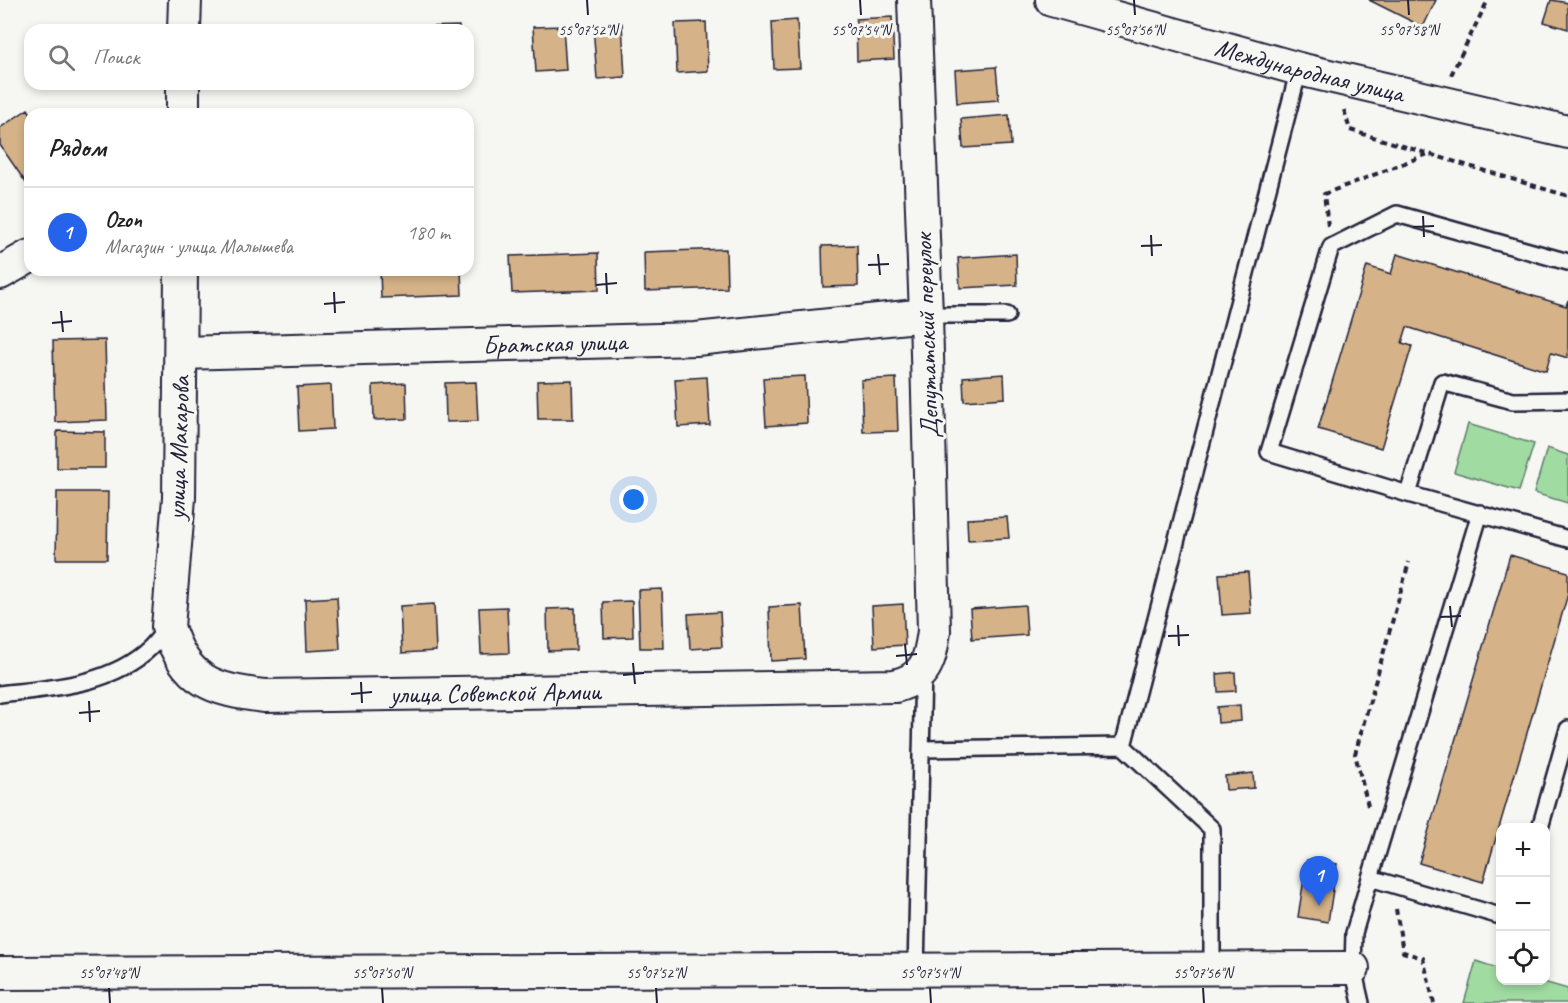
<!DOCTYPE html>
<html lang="ru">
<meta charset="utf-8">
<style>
:root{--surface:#fff;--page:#f2f2f2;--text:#222;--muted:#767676;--line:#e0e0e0;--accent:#2563eb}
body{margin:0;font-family:Caveat,sans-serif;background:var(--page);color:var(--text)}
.controls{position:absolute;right:18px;bottom:18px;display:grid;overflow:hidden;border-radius:12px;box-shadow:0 3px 9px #0003}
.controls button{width:54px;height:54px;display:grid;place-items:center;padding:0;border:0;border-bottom:2px solid var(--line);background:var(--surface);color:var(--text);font:30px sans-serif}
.you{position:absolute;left:634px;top:500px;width:21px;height:21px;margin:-15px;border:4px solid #fff;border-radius:50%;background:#1a73e8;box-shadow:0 0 0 9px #1a73e833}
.badge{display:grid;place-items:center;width:39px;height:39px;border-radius:50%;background:var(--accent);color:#fff;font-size:20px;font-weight:700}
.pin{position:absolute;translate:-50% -50px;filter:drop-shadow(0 2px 3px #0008)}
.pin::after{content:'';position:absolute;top:32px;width:21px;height:18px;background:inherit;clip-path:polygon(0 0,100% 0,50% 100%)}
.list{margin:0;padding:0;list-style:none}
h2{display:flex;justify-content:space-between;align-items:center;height:78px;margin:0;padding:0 24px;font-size:26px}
h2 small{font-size:20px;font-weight:400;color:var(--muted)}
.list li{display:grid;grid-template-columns:39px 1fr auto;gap:18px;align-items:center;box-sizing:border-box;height:90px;padding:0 24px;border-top:2px solid var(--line)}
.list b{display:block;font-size:22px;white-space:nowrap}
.list p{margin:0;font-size:20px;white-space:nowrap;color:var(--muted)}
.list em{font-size:20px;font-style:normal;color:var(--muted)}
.icon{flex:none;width:33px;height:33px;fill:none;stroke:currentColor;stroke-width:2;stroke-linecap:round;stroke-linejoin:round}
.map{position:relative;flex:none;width:1568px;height:1003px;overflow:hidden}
.search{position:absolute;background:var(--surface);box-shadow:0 3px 9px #0003;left:24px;top:24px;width:450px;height:66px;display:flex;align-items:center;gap:15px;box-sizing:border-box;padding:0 21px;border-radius:18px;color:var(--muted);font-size:22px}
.panel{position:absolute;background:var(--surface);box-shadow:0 3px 9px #0003;left:24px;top:108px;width:450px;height:168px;border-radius:18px}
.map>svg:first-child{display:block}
</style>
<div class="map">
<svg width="1568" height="1003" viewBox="0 0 1568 1003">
<rect width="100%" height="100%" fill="#f6f6f2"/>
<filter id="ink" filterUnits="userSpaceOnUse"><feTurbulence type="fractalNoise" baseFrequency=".0167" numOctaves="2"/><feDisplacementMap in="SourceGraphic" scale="12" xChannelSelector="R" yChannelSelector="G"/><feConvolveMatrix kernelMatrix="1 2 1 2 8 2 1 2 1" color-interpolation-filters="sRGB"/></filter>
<g filter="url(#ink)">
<path fill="#a0dba1" stroke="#617e6e" stroke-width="1.5" d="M1468,424L1534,444L1519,491L1454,472Z
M1547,448L1568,455V503L1534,493Z
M1476,961L1500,969V980L1540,981L1568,989V1003H1464Z"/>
<path fill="#d5b287" stroke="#22223b" stroke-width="1.5" d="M1369,0H1436L1423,27Z
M1551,0L1568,3V29L1544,22Z
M892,17L894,59L857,61L856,19Z
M797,20L800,68L774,69L772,22Z
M706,22L708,71L677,73L675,23Z
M622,23L625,77L597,79L593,25Z
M459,26V30H341V29Z
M563,26L566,70L536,72L533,27Z
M996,67L999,100L957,103L955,70Z
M28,109L31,114L30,180L26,183L0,145V128Z
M1009,115L1011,145L963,148L961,119Z
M857,245L858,286L823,287L822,246Z
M726,249L727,288L645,291L644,252Z
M598,253L599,290L512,293L510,256Z
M1016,254L1017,285L960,288L958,258Z
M1397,254L1566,306L1568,300V358L1551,353L1546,371L1407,327L1402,343L1412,346L1381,448L1318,429L1367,266L1391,274Z
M380,270H461L462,295L381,298Z
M105,340L107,420L55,422L53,341Z
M1004,374L1005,398L964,401L963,377Z
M805,376L807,423L766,426L763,378Z
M707,377L710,425L678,427L675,379Z
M896,378L898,431L863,432L861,380Z
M572,380L573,419H538L537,381Z
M476,382L478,421L446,422L445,383Z
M406,383L407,419L374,420L373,385Z
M331,385L333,429L299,431L297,387Z
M57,431L105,432V468H57Z
M57,492H108L107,559H56Z
M1007,517L1009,538L968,540L967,519Z
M1510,555L1568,572V594L1483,882L1419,863Z
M1248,572L1251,613L1222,615L1219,574Z
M662,589L664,648H640L638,590Z
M337,597L340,649L307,651L305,599Z
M632,601L633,637L604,638L603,602Z
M434,604L436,651L402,653L400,606Z
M903,604L905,645L874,647L872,606Z
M802,605L805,659L771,661L769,607Z
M1025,605L1027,635L972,639L970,609Z
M507,607L509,653L481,654L479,608Z
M575,608L576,650L548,651L547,609Z
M720,612L722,647L690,649L688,614Z
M1235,672L1236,691L1218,692L1217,674Z
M1240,705L1241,721L1218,723L1217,707Z
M1253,773L1254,788L1226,790L1225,776Z
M1307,860L1337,864L1328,922L1298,917Z"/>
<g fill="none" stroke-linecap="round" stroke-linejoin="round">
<g stroke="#22223b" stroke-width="20">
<path id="lane" d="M1568,262L1397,214L1331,247L1269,452L1408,494L1568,539
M926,315H1007
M1408,494L1442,382L1513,401L1568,400
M0,694C51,688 110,686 150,648C156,642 162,634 168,627
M1123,746L1212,829V970
M921,749L1123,746L1299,69
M1540,828L1568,729
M1370,878L1480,513
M916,971L923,670
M1361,1003L1353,968L1354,933L1370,878L1500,916"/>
</g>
<g stroke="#22223b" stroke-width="36">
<g id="street">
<path id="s1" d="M1052,0L1299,69L1568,132"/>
<path d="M184,30L185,0"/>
<path d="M183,114V84"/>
<path id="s2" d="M181,270L179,498L168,627C185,681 212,690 265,696L895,686C926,678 930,661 934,631L926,315L914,0"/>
<path d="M0,273L30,256"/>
<path id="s3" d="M181,353L696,339L926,315"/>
<path d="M0,973L1353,968"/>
</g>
</g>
<path stroke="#22223b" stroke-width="4" stroke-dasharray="6 4.5" stroke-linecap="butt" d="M1451,75L1488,0
M1344,110L1350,130L1568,196
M1328,226L1324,194L1428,154
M1368,806L1355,754L1409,562
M1396,909L1403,952L1423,958L1434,1003"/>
<use href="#lane" stroke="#f6f6f2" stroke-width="15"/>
<use href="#street" stroke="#f6f6f2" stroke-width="32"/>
</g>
</g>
<path fill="none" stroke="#22223b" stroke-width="2" d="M587,0L588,15M860,0L861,15M1134,0L1135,15M1408,0L1409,15M1423,216L1424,237M1413,227L1434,226M1151,235L1152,256M1141,246L1162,245M878,254L880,275M868,265L889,264M606,273L607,294M596,285L617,283M334,292L335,313M324,304L345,302M61,311L63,332M52,323L72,321M1450,606L1452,627M1440,617L1461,616M1178,625L1179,646M1168,636L1189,635M905,644L907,665M896,656L917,654M633,663L635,684M623,675L644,673M361,682L362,703M351,694L372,692M89,701L90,722M79,713L100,711M109,988L110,1003M382,988L383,1003M656,988L657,1003M930,988L931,1003M1203,988L1204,1003"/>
<g text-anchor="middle" stroke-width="6" stroke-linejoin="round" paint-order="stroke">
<g font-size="26" fill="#22223b" stroke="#f6f6f2">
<text dy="9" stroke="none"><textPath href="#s1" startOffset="267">Международная улица</textPath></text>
<text transform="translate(926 336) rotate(-92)" y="9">Депутатский переулок</text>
<text dy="9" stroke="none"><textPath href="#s3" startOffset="374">Братская улица</textPath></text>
<text transform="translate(178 448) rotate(-88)" y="9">улица Макарова</text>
<text dy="9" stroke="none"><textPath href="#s2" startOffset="717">улица Советской Армии</textPath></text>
</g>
</g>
<g font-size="15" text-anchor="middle" fill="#22223b" stroke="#f6f6f2" stroke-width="6" stroke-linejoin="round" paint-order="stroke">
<text x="588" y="35">55°07'52"N</text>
<text x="861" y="35">55°07'54"N</text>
<text x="1135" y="35">55°07'56"N</text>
<text x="1409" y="35">55°07'58"N</text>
<text x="109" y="978">55°07'48"N</text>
<text x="382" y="978">55°07'50"N</text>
<text x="656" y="978">55°07'52"N</text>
<text x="930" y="978">55°07'54"N</text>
<text x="1203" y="978">55°07'56"N</text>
</g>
</svg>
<div class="controls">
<button>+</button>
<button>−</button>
<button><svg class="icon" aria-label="locate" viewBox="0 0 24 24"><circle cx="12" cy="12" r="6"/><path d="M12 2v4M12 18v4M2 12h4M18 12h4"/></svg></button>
</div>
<div class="you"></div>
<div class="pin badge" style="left:1319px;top:906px">1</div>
<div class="search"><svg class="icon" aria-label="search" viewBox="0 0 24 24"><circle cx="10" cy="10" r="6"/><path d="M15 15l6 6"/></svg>Поиск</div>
<section class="panel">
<h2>Рядом<small></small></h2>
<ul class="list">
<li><span class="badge">1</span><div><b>Ozon</b><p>Магазин · улица Малышева</p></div><em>180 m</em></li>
</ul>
</section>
</div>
